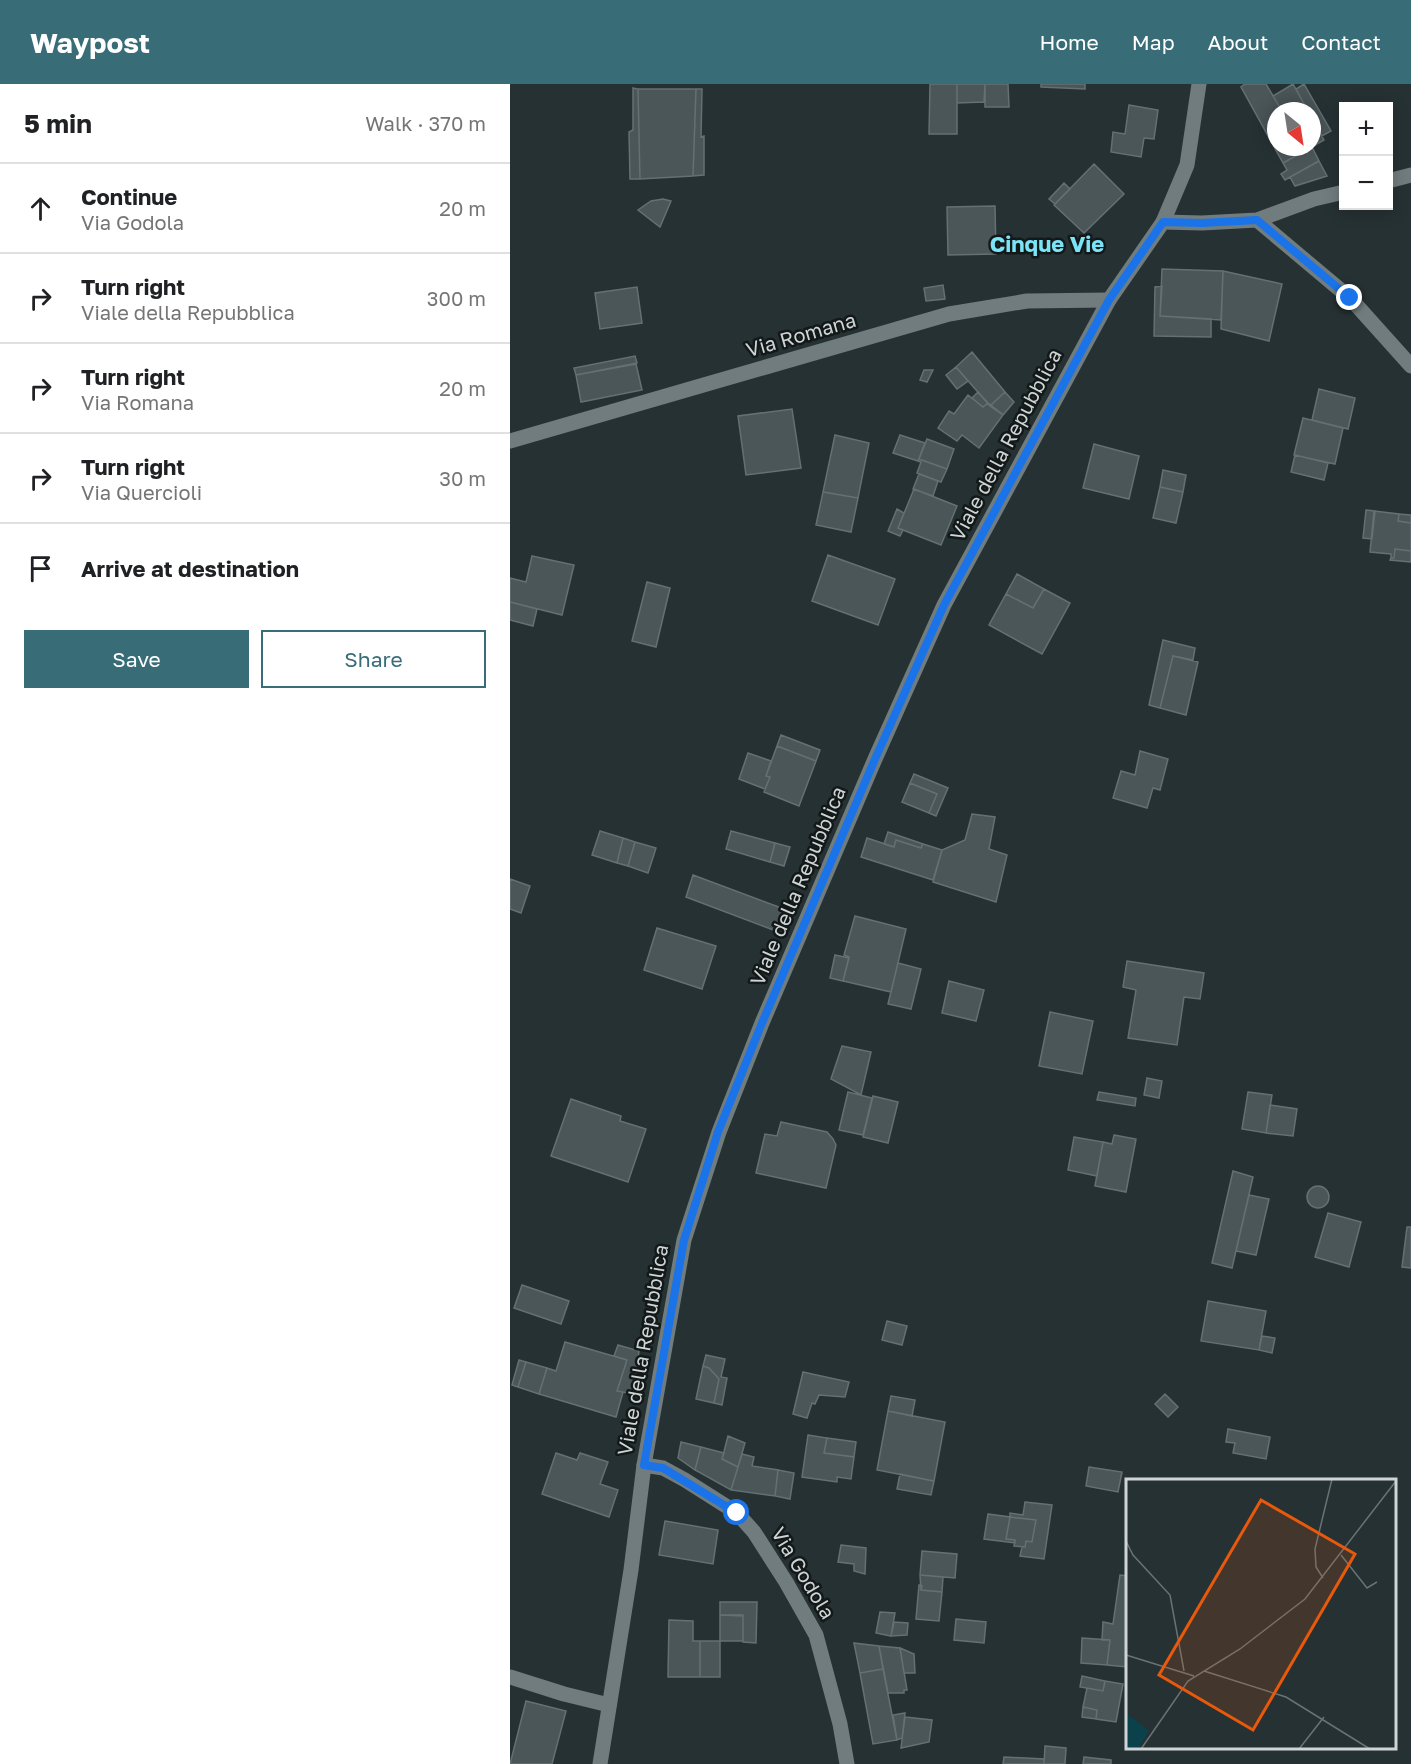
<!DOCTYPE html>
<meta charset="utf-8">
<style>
:root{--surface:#fff;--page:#f2f2f2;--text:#202124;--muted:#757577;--line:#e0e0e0;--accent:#386d78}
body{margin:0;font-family:"Golos Text",sans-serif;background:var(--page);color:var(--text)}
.controls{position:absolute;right:18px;top:18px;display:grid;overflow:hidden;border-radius:0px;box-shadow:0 3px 15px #0003}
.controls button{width:54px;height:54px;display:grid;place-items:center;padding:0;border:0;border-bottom:2px solid var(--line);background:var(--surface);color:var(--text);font:30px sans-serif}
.compass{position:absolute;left:757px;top:18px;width:54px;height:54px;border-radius:50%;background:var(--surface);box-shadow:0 3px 15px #0003;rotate:150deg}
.stop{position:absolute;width:18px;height:18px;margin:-14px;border:4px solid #1a73e8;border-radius:50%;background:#fff}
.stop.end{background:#1a73e8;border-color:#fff;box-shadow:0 2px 6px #0008}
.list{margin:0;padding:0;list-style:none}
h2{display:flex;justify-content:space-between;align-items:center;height:78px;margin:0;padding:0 24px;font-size:26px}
h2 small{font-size:20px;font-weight:400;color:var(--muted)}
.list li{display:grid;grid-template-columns:39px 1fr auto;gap:18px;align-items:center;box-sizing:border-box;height:90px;padding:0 24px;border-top:2px solid var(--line)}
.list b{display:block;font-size:22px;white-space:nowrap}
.list p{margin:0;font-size:20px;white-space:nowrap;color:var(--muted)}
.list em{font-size:20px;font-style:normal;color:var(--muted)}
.actions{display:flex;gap:12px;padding:18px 24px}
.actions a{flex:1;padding:14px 0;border:2px solid var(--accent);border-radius:0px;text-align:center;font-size:21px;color:var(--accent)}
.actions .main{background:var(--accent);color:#fff}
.icon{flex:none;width:33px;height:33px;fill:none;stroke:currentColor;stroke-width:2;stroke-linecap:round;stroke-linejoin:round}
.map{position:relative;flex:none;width:901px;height:1680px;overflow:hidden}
header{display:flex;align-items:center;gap:36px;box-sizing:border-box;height:84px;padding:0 30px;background:var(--accent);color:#fff}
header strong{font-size:28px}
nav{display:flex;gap:33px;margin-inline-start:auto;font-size:21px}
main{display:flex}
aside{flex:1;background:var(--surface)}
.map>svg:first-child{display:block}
</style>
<header>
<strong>Waypost</strong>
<nav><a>Home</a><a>Map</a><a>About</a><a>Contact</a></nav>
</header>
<main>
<aside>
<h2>5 min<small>Walk · 370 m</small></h2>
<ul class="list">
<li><svg class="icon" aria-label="ahead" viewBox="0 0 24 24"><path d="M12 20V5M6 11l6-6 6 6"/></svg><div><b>Continue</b><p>Via Godola</p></div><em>20 m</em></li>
<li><svg class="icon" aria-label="right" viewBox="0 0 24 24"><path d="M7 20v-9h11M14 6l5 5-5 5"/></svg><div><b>Turn right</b><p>Viale della Repubblica</p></div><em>300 m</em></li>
<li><svg class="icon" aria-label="right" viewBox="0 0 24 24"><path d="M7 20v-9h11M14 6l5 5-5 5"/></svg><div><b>Turn right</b><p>Via Romana</p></div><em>20 m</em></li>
<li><svg class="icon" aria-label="right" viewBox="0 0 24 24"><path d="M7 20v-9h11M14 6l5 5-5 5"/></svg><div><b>Turn right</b><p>Via Quercioli</p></div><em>30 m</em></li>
<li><svg class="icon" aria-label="arrive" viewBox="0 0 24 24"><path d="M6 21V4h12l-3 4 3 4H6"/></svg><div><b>Arrive at destination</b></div></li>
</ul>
<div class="actions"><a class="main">Save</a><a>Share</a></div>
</aside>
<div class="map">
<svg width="901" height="1680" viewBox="0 0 901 1680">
<rect width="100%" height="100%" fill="#263133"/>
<path fill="#4b5658" stroke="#657073" stroke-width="1.5" d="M420,0H447V50H419Z
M447,0H475L474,18L447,19Z
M475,0H498L499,23H475Z
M531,0H575V5L531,3Z
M735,0H756L772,27H766V63H793L795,67L773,79L731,3Z
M783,0L798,27H772L763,12Z
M794,0L821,47L812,52L802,34V27H798L786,5Z
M123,4L128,5L130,95H120L119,48L123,46Z
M128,5H186L183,92L130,95Z
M186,5H192L191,53L194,52V91L183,92Z
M619,21L648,26L644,55L634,54L631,73L601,68L603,48L615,50Z
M802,34L814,56L802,63Z
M802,63L809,77L775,96L771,90L777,86L773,79Z
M809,77L817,92L785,102L780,93Z
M584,80L614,110L574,149L544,121Z
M554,99L560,105L545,120L539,115Z
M153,115L161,117L150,143L128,126L141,117Z
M485,122L486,170L438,171L437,123Z
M652,185L713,187L711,236L650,232Z
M713,187L772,200L759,257L711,245Z
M433,201L435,215L416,217L414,204Z
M652,202L650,232L701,235V253L644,252L645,203Z
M127,203L132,239L90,245L85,209Z
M462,268L495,308L480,322L446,283Z
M125,272L127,279L66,291L64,284Z
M126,280L132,306L71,318L66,291Z
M446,283L458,297L447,305L436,291Z
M414,286H423L417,298L410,296Z
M809,305L845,314L838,345L802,336Z
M468,308L478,319L473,323L462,314Z
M495,308L504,318L493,331L480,322Z
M458,311L473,323L478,319L493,331L469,364L452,351L447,357L428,344L439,327L444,330Z
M282,325L291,384L236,391L228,332Z
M793,334L833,344L825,380L784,371Z
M325,351L359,359L348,414L313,408Z
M390,351L415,359L408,377L383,369Z
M417,355L444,365L437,385L409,375Z
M584,360L629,372L619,415L573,404Z
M785,371L818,379L814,396L781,388Z
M409,375L437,385L431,398L407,389L411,378L408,377Z
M653,386L676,391L673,408L650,403Z
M409,390L428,397L423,412L403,405Z
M650,403L673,408L666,439L643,434Z
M404,405L447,422L431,461L388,444Z
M313,408L348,414L341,448L306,441Z
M387,425L394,429L388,444L393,446L390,452L378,447Z
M856,426L865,427L862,455L853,454Z
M864,427L889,430L888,437L901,439V467L885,465L884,474H881V470L860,468Z
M889,430L901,431V439L888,437Z
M885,465L901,467V478L880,476L881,474H884Z
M318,471L385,495L368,541L302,517Z
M22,472L64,481L52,531L0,518V494L16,498Z
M507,490L534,505L523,524L496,510Z
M137,498L160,504L146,563L122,557Z
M534,505L560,519L532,570L479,541L496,510L523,524Z
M0,518L27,525L23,542L0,536Z
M653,556L685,564L683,576L663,572L650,624L639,621Z
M663,572L688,578L676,631L650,624Z
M271,651L310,666L306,677L267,662Z
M267,662L306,677L289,722L254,708L260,693L256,692Z
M630,667L658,675L650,706L643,704L637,724L603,714L611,687L625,691Z
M238,669L261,677L256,692L260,693L255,705L229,695Z
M404,690L438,704L426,732L419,729L427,710L400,699Z
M400,699L427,710L419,729L392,718Z
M462,730L485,733L479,765L497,771L486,818L423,798L432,766L455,756Z
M90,747L113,754L107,779L82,771Z
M221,747L265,759L260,778L216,765Z
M378,748L413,760L411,764L386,756L384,763L374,760Z
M113,754L125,758L118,782L107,779Z
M357,754L384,763L386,756L411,764L413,760L432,766L423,796L351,773Z
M125,758L146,764L138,789L118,782Z
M265,759L280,763L274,782L260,778Z
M183,791L274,825L266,847L176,813Z
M0,795L20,802L11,829L0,825Z
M345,832L396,845L381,908L333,897L339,873L334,871Z
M147,844L206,862L192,905L134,886Z
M325,871L339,874L333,897L320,894Z
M617,877L694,889L690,915L674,913L667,961L618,954L626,906L613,903Z
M388,879L411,885L401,925L378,920Z
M439,897L474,906L466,937L432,929Z
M540,928L583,937L572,990L529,982Z
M332,962L361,968L351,1011L321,995Z
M637,994L652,997L649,1014L634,1011Z
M338,1008L362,1014L353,1051L329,1046Z
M589,1008L626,1014L625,1022L587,1016Z
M738,1008L762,1011L756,1049L732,1045Z
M363,1012L388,1018L378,1059L353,1053Z
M61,1015L111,1032L110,1037L136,1045L118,1098L41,1072Z
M760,1021L787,1025L783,1052L756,1049Z
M271,1038L317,1048L323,1055L326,1061L316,1104L246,1089L255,1050L267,1052Z
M604,1051L626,1055L616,1108L585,1102L593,1058L602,1060Z
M564,1053L593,1058L587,1092L558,1086Z
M723,1087L743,1093L722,1184L702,1179Z
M797 1113a11 11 0 1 1 22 0a11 11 0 1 1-22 0Z
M739,1111L759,1115L746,1171L726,1167Z
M818,1129L851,1138L839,1183L805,1173Z
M897,1143H901V1184L892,1183Z
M12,1201L59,1217L51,1240L4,1224Z
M698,1217L756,1227L749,1266L691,1257Z
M377,1237L397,1242L392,1261L372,1256Z
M752,1252L765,1254L762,1269L749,1266Z
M55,1258L117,1276L107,1307L113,1308L106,1333L29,1310L37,1284L46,1287Z
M108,1261L129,1267L123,1310L107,1307L117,1276L104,1272Z
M196,1271L215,1275L211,1293L217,1294L212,1321L204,1319L209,1295L199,1284L193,1282Z
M9,1276L16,1278L8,1303L2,1301Z
M16,1278L37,1284L29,1310L8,1303Z
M193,1282L199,1284L209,1295L204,1319L186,1315Z
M293,1288L339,1298L335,1313L309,1311L305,1320L302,1319L297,1334L283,1330Z
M655,1310L668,1323L658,1333L645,1320Z
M381,1312L405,1316L402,1332L378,1327Z
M378,1327L435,1338L424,1397L367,1386Z
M718,1345L760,1353L756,1375L723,1369L725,1359L716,1358Z
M298,1351L317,1354L314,1369L344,1373L341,1395L327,1393V1398L292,1393Z
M218,1352L235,1359L228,1383L212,1375Z
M317,1354L346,1358L344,1373L314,1369Z
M171,1358L191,1363L185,1386L168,1374Z
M191,1363L214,1369L212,1375L228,1383L221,1406L185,1386Z
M46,1369L67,1376L70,1369L98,1378L90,1400L108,1406L99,1433L32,1410Z
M232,1370L244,1373L242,1382L268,1386L265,1412L221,1406Z
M579,1383L612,1388L608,1408L576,1402Z
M268,1386L284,1389L280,1415L265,1412Z
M390,1390L424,1397L421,1411L387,1405Z
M515,1418L542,1421L534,1475L510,1472L512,1463H515L516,1457L522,1458L526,1436L500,1433V1429L513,1431Z
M478,1430L500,1433L496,1455L505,1456V1459L474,1455Z
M500,1433L526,1436L522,1458L516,1457L515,1463L504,1462L505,1456L496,1455Z
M155,1437L208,1446L203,1480L149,1471Z
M331,1461L356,1464L355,1490L344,1487V1480L328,1478Z
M412,1467L447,1470L445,1494L410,1491Z
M410,1491L433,1493L432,1508L411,1506Z
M610,1491L618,1492L617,1583L597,1581L600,1556H592L593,1538L603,1540Z
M409,1501L412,1502L411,1506L432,1508L429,1537L406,1535Z
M210,1518H247L246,1559L233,1558V1532L210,1531Z
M370,1528L385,1529L381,1552L366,1549Z
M210,1531H233V1557H210Z
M446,1535L476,1538L474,1559L444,1556Z
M159,1536L183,1537V1557H190V1593H158Z
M384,1538L398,1539L397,1551L381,1552Z
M572,1554L600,1556L597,1581L571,1579Z
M190,1557H210V1593H190Z
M344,1559L369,1562L373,1585L350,1589Z
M369,1562L390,1564L397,1606H394V1609H378Z
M390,1564L404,1570L405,1589H394Z
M373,1585L387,1656L363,1660L350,1589Z
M572,1592L595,1597L593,1607L570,1603Z
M595,1597L613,1600L606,1638L586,1635L587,1626L573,1623L577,1604L593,1607Z
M16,1617L56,1627L42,1680H0Z
M573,1623L587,1626L586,1635L572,1633Z
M395,1629L392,1654L387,1656L383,1631Z
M395,1633L422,1636L419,1658L391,1664Z
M535,1662L556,1664L555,1680H534Z
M494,1673L534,1675V1680H493Z
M574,1673L601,1676V1680H573Z"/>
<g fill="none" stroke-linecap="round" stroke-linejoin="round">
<path stroke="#707c7e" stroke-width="15" d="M878,97L901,91
M747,136L840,214L901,282
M653,138L692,139L747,136L804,115L834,108
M0,357L439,230L517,217L599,216
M134,1381L153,1384L175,1396L227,1429L244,1448L276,1498L306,1551L330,1640L337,1680
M0,1593L54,1610L99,1621"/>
<path stroke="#707c7e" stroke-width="15" d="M90,1680L121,1486L134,1381L174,1156L209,1048L252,939L365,675L434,521L599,216L653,138L677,81L689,0"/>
</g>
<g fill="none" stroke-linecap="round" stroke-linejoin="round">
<path stroke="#1a73e8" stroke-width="8" d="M227,1429L153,1384L134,1381L174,1156L208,1048L252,939L365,675L434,521L599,216L653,138L692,139L747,136L840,214"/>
</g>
<g text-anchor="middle" stroke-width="5" stroke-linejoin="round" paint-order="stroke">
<g font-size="20" fill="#cfd5d6" stroke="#131818">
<text transform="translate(291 251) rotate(-16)" y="7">Via Romana</text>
<text transform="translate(496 361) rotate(-62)" y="7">Viale della Repubblica</text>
<text transform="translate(288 802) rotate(-67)" y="7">Viale della Repubblica</text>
<text transform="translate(133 1266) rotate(-80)" y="7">Viale della Repubblica</text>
<text transform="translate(293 1489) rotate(59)" y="7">Via Godola</text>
</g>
<g font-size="22" font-weight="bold" fill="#7ce4f7" stroke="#131818">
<text x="537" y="168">Cinque Vie</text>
</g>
</g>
<g transform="translate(616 1395)">
<rect width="270" height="270" fill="#263133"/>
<path d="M0,234L23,252L12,270H0Z" fill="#0b414a"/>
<path fill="none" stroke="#6a7374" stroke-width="1.5" d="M0,62L7,76L44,116L58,192M215,76L241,109L251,103M197,99L190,88L189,70L206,0M0,176L68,197M78,192L160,218L244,270M15,270L62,202L114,170L179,120L270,2M173,270L198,238"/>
<path fill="#e8590c" fill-opacity="0.15" stroke="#e8590c" stroke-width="3" d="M135,21L229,75L127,251L33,196Z"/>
<rect width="270" height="270" fill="none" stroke="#cfd5d6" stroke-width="3"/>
</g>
</svg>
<div class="controls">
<button>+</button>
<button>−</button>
</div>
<svg class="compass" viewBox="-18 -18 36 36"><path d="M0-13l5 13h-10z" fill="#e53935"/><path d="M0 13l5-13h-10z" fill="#757577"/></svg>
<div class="stop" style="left:227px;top:1429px"></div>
<div class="stop end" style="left:840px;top:214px"></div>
</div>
</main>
